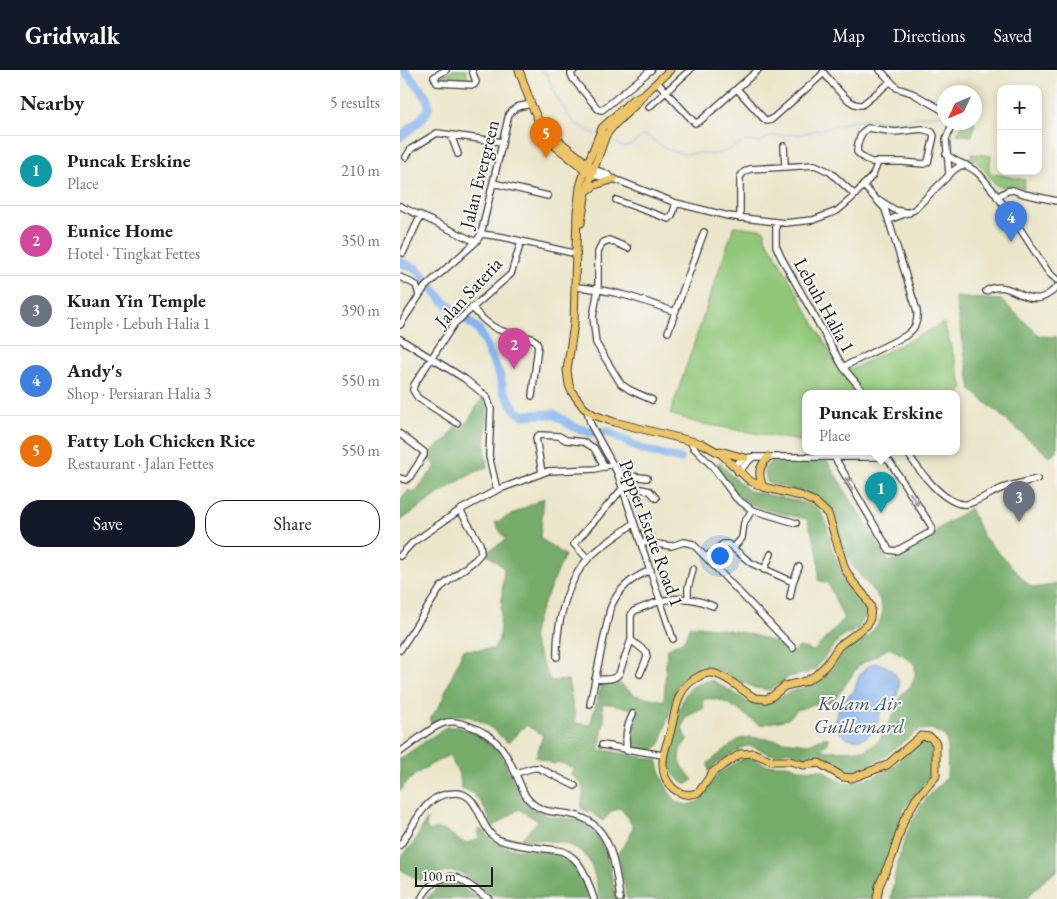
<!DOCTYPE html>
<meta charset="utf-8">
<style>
:root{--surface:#fff;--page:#f6f6f6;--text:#222;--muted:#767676;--line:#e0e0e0;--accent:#111827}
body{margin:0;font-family:"EB Garamond",serif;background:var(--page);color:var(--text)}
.controls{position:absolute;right:15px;top:15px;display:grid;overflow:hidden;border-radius:10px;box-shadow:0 2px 8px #0003}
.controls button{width:45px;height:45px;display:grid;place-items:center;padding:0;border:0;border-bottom:1px solid var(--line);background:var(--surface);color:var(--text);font:25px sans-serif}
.compass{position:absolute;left:537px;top:15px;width:45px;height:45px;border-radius:50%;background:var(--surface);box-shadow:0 2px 8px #0003;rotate:226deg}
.scale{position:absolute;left:15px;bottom:12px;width:78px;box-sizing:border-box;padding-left:5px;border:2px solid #1c1c1c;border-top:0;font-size:14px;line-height:18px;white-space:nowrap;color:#1c1c1c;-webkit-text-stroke:4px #f6f6f2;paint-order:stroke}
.you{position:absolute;left:319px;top:485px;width:18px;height:18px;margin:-12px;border:4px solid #fff;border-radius:50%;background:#1a73e8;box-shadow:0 0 0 8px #1a73e833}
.badge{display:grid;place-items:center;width:32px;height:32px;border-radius:50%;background:var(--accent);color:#fff;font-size:16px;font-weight:700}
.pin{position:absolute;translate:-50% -41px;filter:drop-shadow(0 1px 2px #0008)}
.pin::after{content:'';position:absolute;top:26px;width:18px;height:15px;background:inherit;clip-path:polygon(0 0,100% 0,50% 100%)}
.popup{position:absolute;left:402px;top:320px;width:158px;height:65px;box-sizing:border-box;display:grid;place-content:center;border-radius:10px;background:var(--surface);filter:drop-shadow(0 1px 4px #0005);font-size:16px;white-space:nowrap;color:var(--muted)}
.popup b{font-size:19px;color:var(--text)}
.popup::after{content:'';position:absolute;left:50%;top:100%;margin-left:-10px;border:10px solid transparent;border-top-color:var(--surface)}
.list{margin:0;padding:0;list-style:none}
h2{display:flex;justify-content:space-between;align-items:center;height:65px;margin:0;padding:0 20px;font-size:21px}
h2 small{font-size:16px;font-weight:400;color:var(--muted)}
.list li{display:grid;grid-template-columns:32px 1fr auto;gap:15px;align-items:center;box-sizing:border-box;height:70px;padding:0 20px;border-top:1px solid var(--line)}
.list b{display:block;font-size:19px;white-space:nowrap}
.list p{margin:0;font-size:16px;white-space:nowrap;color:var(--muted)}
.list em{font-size:16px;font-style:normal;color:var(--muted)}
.actions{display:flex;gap:10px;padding:15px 20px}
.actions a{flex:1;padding:11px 0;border:1px solid var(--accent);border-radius:20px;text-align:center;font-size:18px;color:var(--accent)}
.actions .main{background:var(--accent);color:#fff}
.map{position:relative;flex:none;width:657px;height:829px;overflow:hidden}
header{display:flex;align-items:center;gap:30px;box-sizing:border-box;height:70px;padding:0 25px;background:var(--accent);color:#fff}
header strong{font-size:24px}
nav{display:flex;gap:28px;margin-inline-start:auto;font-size:18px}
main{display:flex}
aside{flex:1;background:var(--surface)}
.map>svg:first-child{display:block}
</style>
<header>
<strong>Gridwalk</strong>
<nav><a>Map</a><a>Directions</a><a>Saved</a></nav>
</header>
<main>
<aside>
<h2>Nearby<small>5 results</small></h2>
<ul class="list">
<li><span class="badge" style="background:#0f9aa8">1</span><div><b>Puncak Erskine</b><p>Place</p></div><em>210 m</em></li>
<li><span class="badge" style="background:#d1479c">2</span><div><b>Eunice Home</b><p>Hotel · Tingkat Fettes</p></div><em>350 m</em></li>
<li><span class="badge" style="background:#6b7280">3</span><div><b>Kuan Yin Temple</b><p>Temple · Lebuh Halia 1</p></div><em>390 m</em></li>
<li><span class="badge" style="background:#3f7fe0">4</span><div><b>Andy's</b><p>Shop · Persiaran Halia 3</p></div><em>550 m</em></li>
<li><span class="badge" style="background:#e8710a">5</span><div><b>Fatty Loh Chicken Rice</b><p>Restaurant · Jalan Fettes</p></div><em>550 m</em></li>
</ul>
<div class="actions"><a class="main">Save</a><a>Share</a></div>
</aside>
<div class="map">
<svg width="657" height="829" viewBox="0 0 657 829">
<rect width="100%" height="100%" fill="#f6f6f2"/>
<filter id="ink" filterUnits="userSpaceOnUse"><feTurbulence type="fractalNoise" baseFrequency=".02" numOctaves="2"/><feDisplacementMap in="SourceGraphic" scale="10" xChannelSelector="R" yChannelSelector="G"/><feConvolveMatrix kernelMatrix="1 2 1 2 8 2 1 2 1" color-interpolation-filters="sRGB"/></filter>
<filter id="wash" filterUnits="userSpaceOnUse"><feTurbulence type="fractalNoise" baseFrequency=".0096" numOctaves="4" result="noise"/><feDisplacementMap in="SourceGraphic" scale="20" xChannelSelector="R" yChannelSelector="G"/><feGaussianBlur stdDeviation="1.12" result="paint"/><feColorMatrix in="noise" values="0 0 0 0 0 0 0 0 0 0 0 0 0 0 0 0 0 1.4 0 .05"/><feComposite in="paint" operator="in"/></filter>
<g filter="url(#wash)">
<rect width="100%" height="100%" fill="#ebe6ca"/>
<path fill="#91c779" stroke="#56724a" d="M52,0H66L68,10L65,12L42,10V5Z
M575,51L572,66L557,64L563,53L574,52Z
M572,84L591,86L589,99L591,103L625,110L624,118L612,115L604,117L596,115L575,89L571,88Z
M334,156L361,159L365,161V168L372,178L442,304L544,253L563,318L556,337V324H406V372L298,353L270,344Z
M252,454L257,463V471L244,468L241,462Z"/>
<path fill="#74ac69" stroke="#486442" d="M555,227L601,230L640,266L657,267V381L649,386L571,320Z
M83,327L87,334L85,381L87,397C55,410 28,432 0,451V431L9,420L14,423L36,396L26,387L32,380L47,370L55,357L62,360Z
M319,391L329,403L349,421L401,432L417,437L425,449L433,482L446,512L459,524L467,542L458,559L440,568L415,599L407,603L389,607L377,616L369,620L355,618L316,599L301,598L287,606L277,616L260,675L253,680L232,678V658L237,649V640L211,634H202L204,651L199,679L257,690L262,708L269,722L277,732L287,735L299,731L318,704L344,688L354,689L366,695H387L399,699L423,700L439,711L450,713L473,707L492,697L521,670L527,672L531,677L532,698L528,709L503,740L489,783L475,814L473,829H227L218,783L229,768L233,757L227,746L220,738L212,741L203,751L191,742L181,739C183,722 188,715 171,705L174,698L158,692L154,694L136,687L143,665L126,655L108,673C95,660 77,645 57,645C49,645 39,650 31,654L30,649L40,635L63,580L94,579L99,570L104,498L87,484L88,481L106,470L95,453L144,428L140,468L165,485L137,548L132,568L150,611L168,610L176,653L190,655L202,613L216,611L235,625L264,631L267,579L285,569L290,555C322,559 365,562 391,583L400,577L414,581L444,549L428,513L418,510C421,484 415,473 407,449C385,443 354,441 337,424C328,416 323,405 318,395Z
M371,391H427L489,492L570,438L583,466L630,516L635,518L657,514V801L647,807L626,829H491C495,799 503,766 519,739C526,727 537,718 547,707L548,678L545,666L531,659L519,660L481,689L451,702L439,699L426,691L409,689L396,683L388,681L377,684H369L352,676H345L316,694L309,702L308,693L339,669L349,667L409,674L422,668H429L428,673L420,679L427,681L465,680L479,671L495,642L501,625L511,616L515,606V594L503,585L489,578L458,596L442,620L432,631L424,634H414L397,640L388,649L360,655C343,645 323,623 302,630L304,638L286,647L282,659L288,670C271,684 282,697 293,710L288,714C276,711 272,702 266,691C270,676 278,634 287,622C293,614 303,612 312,610L352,634H367L390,622L416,614L431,600L451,573L468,566L479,553L483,541L479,528L450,493L437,462L432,441L417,427L367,412L364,399Z
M46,657H58L71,661L100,681L121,729L132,739L149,746L178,750L188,757L198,768L207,785L216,829H200C197,817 195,802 189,791C176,768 143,771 121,769L138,751L119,739L93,757C85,740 80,723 61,718L60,706L49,685C32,694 11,704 0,721V689Z
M27,749L26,757L29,761C32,761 38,759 41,760C57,762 58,781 79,768V760H83C102,792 145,771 170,791C180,799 185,818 189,829C158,829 117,829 89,824C78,820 71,807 61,803C47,798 35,806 25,814L0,799V788L13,774Z
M48,814H58L78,829H26L40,815Z"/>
<path fill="#85b4f0" stroke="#506886" d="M474,593C489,594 505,608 497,625C493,633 485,635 481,641C479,644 479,649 478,652C474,663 464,672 451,669C424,661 437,632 454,622C457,609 461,599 474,593Z"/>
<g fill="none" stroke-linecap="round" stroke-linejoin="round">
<path stroke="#85b4f0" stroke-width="1" d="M141,0L147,4L155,25L174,53L196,64
M559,22L562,18
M207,68L223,77C237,75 236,67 245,65L269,80L285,84L300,83L313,85L326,81L345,71L360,72L371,66L401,64L467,48L499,53L522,46L543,44"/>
<path stroke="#85b4f0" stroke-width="9" d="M0,67C40,35 35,36 4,0
M0,192L17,199L43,231L79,260L100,306L103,320L117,342L123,345L154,344L174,357L189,362H208L241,379L280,389"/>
</g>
</g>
<g filter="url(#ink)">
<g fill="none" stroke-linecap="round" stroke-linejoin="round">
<g stroke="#3b3a36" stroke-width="8">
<path id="minor" d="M46,0L34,7L37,13L74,15L76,12L72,0
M174,0L171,4L173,9L198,39L202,40L251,0
M480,0L497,18L512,23L544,41
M423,2C432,12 448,37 462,35L490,12
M257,12L295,53L300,51L358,0
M337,19L364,49L367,51L371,50L424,3
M249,37L290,0
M468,58L495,62L522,59L532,62L534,66L528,92L524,94L503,92H471L465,89L457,82C457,74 460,62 468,58Z
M51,65L58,84
M384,76L385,96
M546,84C555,93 569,94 579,104C606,134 626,169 649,203L657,210
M6,87L11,79L37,63L102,72
M193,99L205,103L212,108
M549,104L546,69L553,52
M191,105L214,109L276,133L328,146L385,153L413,150L437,141L451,129L473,105L478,92
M93,113L148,126
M597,127L607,121L613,120L624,124L657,131
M216,130L269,149L272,146L276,133
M481,131L495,140L509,143
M0,136L76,172
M340,148V107L344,102L350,99L415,95L430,102L455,125
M489,150L514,140L554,100L560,96L566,95
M376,153V176L381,187L443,297L465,324
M81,164L103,167L177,184
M228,178L209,170L202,173L198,182V219L193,247L196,273L221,314L230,320L252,330
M3,183L21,145
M0,207L16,215L19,225
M176,217C214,220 240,229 275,242
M586,221C615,205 627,248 657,217
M72,237C91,261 102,262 131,268L136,271L138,276L132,326
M0,255L25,217L76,172L81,164L109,44L117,37L131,34
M268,262L304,162
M0,269L65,309L87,327L91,339L89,386L97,420
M443,297L505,266C515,259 518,253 517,241L485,139L463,115
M187,340L191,355L217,402L273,569
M57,353L18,328L13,320L14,315L54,254L111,204L121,172
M0,364L24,382V385L9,408L6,410L0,408
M290,371L294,378L313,397L336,428L352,440L396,453
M507,382C517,398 545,437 567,434C577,432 592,422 603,418C614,414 625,412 637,409
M333,396L345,388L353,387H484L490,392L532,457L531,462L496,481L489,480L435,388
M217,402L230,406L247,408
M338,402L353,387
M142,403L136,368L139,365L159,366L166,370L184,372L194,378L205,397
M222,415L250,421L256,428
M242,472L271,476L284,472L293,474L393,578
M334,477L342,468L344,453L352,440
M0,486L12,473L60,440L97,420L148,401L195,399L213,394
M306,487L323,474H328L351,493L393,512
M188,489L174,474L223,418
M364,500L371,484
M288,527V518L293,499
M390,527L393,512L399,497
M231,570L246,582L247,587L240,604
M0,580L41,517L75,490L81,483L80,474L60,440
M157,587C156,556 166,512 188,489C201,475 219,465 234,453
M195,609C204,609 213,611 219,604L231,570V545L234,541C264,528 283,523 313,536
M190,634L210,539C218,519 231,508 251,500
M202,675L263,685
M227,681C225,667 226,657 233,644
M0,682C12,674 27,660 41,654C50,650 58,652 67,655C105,667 110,693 125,725C141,748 159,739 180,747C213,758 216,801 220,829
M116,703L133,698H139L175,716
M0,775C17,753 23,723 56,723C62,723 68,726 72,731C81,742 83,758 94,767C107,776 145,778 162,781C182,789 187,809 194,829
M21,829C29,813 46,800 63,811C72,816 80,824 89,829"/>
</g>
<g stroke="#3b3a36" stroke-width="9">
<path id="major" d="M119,0L131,34L146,67L150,72L188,102
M244,24L232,30L202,58L185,100L180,117L177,142L174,254L167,300L169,315L172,322L184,338L194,345L214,352L303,374L321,384L350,411L363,417L401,426L415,432L428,444L445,499L453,512L464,525L471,537L470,548L467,555L439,576L427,594L416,605L406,611L385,616L371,627L366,629L355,628C342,621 330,608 316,604C310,602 303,604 298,607C277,617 276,639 271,659C269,670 263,681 263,692C262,713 279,731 299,722L313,702L340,684L353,683L372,691H390L403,695L419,693L443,707L452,708L487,695L521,666L530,667L536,673V706L516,729L504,750L492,787L479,816L477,829
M145,61L153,66L190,96
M187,121L195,115L214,109
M181,153L186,121L206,65L215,54L236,34L244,24L270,0
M320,381L345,388
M363,417C358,404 358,398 368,387"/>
</g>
<use href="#minor" stroke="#fff" stroke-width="5.5"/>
<use href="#major" stroke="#edc569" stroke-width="7"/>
</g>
<defs><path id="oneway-shaft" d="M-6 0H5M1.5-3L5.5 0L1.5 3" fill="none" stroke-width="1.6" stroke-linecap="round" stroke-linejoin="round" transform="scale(1.25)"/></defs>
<g stroke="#999">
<use href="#oneway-shaft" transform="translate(449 414) rotate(-119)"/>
<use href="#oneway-shaft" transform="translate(514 429) rotate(57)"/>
</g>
</g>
<g text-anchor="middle" stroke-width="4" stroke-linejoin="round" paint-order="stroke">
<g font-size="19" fill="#1c1c1c" stroke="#f6f6f2">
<text transform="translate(79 104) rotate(-76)" y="7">Jalan Evergreen</text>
<text transform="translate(68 222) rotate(-47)" y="7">Jalan Sateria</text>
<text transform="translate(425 235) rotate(61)" y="7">Lebuh Halia 1</text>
<text transform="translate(252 463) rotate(70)" y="7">Pepper Estate Road 1</text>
</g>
<g font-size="20" font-style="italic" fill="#465971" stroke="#f6f6f2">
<text x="459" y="640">Kolam Air<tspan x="459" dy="23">Guillemard</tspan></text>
</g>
</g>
</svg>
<div class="controls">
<button>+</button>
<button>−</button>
</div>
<svg class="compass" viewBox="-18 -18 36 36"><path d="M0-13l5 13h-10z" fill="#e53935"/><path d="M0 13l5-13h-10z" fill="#767676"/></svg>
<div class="scale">100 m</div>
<div class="you"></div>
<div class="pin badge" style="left:481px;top:443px;background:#0f9aa8">1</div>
<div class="popup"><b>Puncak Erskine</b>Place</div>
<div class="pin badge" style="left:114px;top:299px;background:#d1479c">2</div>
<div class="pin badge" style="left:619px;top:452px;background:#6b7280">3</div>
<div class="pin badge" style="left:611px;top:172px;background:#3f7fe0">4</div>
<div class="pin badge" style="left:146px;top:88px;background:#e8710a">5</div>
</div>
</main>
